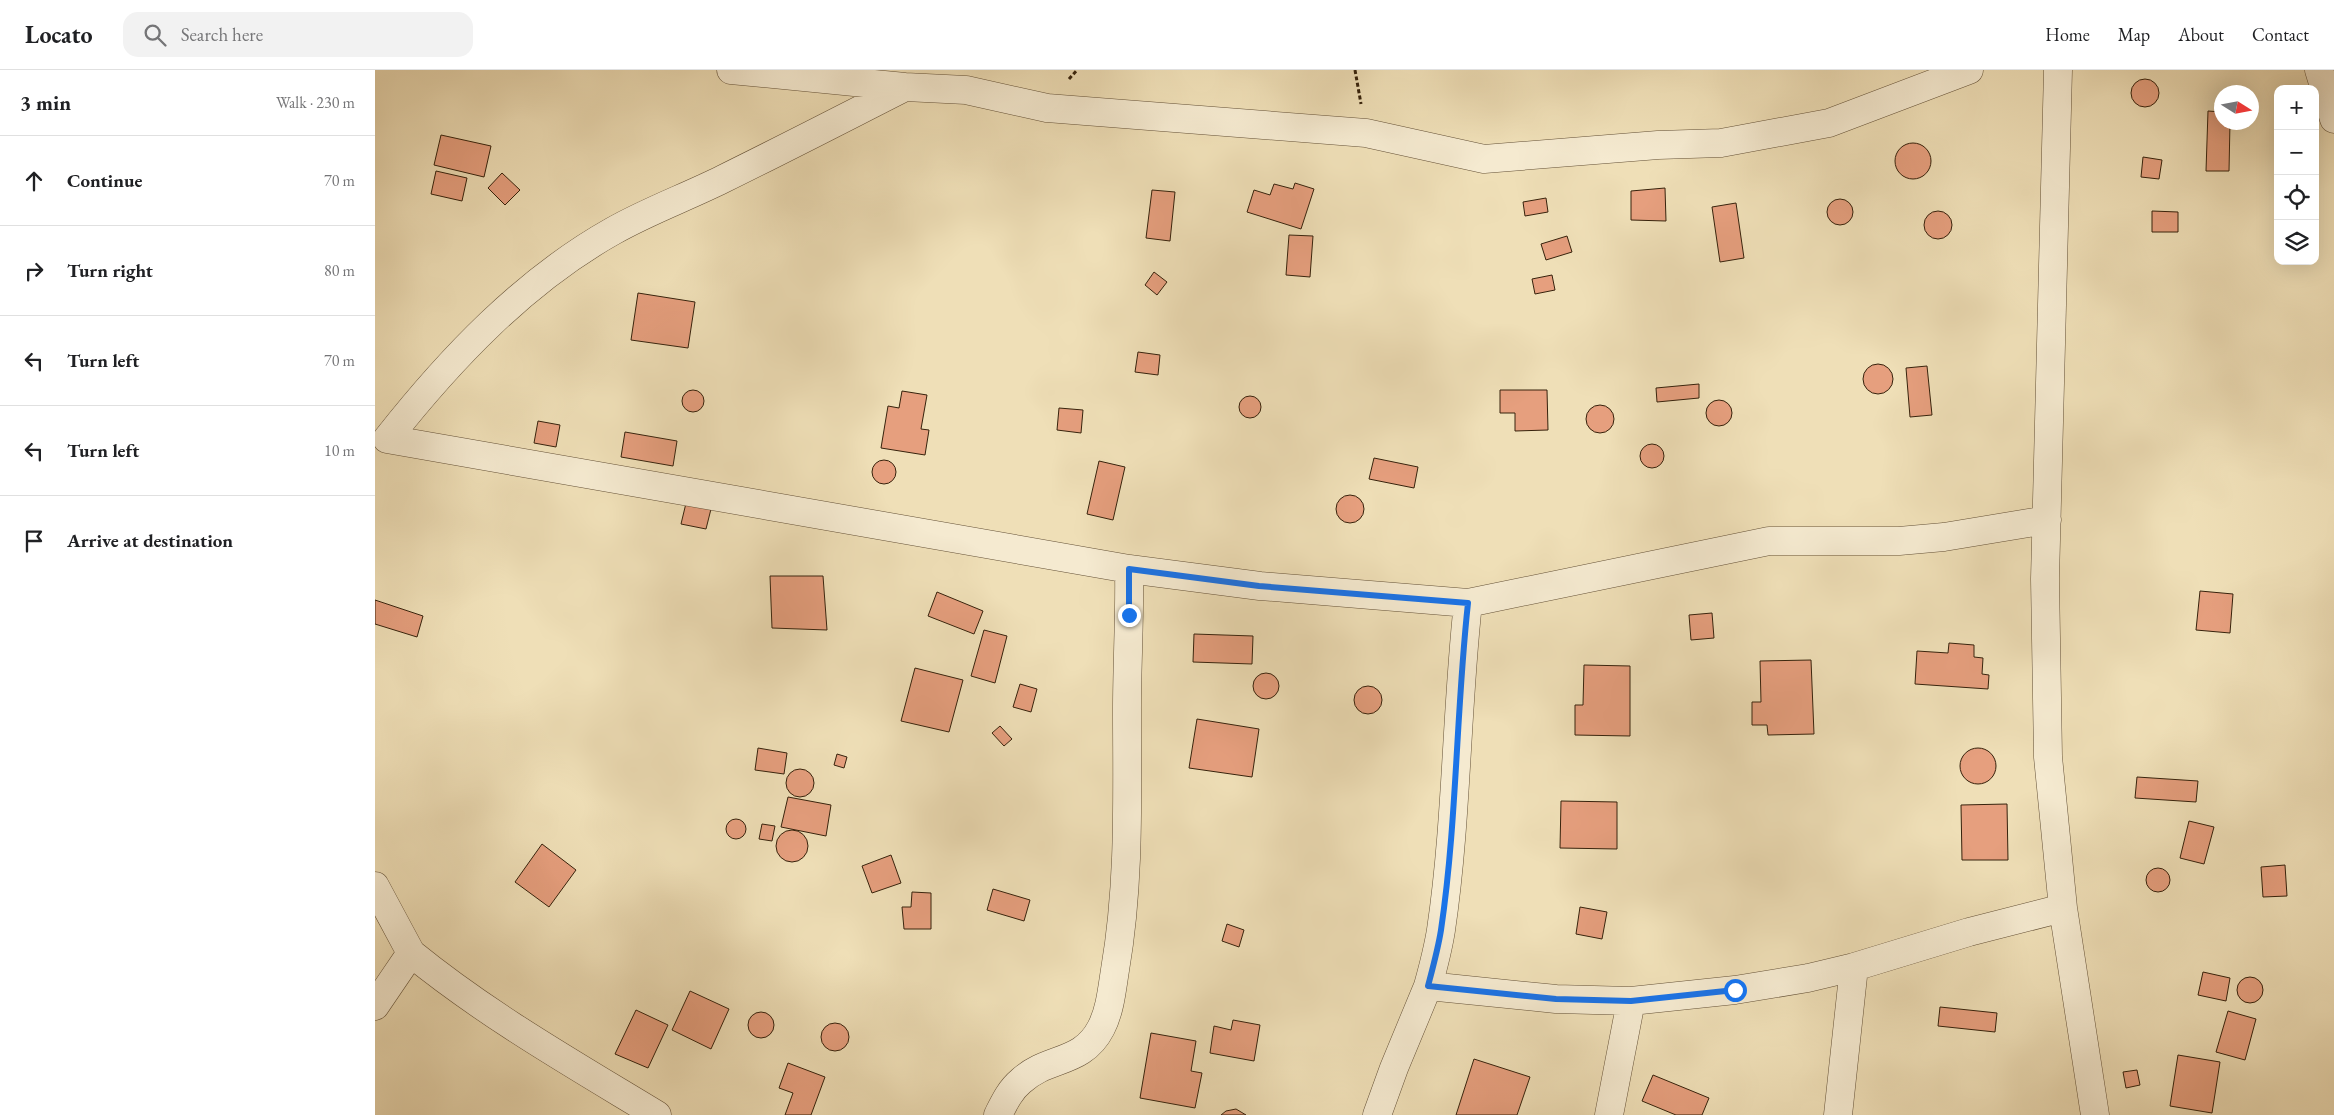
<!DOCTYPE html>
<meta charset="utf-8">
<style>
:root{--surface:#fff;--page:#f2f2f2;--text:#202124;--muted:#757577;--line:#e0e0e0}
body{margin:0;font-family:"EB Garamond",serif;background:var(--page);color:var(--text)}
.controls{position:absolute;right:15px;top:15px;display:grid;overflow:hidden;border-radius:10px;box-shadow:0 5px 20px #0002}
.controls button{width:45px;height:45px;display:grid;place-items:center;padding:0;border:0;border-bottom:1px solid var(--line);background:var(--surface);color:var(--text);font:25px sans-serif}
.compass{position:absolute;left:1839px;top:15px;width:45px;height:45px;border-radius:50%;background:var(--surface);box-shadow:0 5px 20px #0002;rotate:101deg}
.stop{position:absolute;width:15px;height:15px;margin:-11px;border:4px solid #1a73e8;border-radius:50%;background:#fff}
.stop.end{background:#1a73e8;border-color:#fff;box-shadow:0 1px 5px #0008}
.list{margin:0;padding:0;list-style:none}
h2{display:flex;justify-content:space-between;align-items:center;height:65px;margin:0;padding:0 20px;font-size:21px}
h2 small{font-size:16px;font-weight:400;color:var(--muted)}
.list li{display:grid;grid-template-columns:32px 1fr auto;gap:15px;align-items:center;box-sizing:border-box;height:90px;padding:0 20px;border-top:1px solid var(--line)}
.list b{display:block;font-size:19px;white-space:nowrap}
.list em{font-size:16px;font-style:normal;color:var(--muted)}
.icon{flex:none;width:28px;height:28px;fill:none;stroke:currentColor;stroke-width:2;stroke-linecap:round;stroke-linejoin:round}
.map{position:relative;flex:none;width:1959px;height:1045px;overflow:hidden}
header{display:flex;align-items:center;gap:30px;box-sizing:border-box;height:70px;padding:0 25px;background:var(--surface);border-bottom:1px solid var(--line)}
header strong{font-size:24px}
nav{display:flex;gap:28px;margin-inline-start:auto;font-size:18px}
.search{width:350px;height:45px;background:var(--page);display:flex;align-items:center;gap:12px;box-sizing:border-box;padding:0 18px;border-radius:15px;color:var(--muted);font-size:19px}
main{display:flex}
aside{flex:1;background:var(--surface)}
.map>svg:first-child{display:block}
</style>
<header>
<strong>Locato</strong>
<div class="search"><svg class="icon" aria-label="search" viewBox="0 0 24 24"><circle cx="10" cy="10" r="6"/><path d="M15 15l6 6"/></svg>Search here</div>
<nav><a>Home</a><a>Map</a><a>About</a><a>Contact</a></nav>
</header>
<main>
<aside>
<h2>3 min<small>Walk · 230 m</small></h2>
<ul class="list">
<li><svg class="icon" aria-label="ahead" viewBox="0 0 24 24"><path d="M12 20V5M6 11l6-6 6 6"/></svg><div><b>Continue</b></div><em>70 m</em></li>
<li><svg class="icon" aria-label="right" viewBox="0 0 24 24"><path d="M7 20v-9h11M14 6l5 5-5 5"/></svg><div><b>Turn right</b></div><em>80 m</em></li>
<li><svg class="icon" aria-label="left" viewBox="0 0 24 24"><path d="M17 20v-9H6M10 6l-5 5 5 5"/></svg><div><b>Turn left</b></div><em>70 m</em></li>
<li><svg class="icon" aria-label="left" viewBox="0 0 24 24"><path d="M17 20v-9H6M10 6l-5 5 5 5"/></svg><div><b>Turn left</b></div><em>10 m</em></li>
<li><svg class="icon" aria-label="arrive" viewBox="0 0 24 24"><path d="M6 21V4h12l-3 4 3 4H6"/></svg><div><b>Arrive at destination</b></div></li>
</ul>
</aside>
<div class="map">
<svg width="1959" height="1045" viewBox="0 0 1959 1045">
<rect width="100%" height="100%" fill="#efdfb7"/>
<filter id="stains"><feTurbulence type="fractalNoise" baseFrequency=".004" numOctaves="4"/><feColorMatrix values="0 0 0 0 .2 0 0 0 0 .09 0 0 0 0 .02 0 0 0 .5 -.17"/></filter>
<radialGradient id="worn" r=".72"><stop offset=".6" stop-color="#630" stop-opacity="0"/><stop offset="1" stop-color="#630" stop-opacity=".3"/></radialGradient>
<path fill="#e69f7e" stroke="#36220c" d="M1756 23a14 14 0 1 1 28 0a14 14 0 1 1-28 0Z
M1833,41L1846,42V52H1855L1854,101H1831Z
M66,65L116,76L109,107L59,95Z
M1520 91a18 18 0 1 1 36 0a18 18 0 1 1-36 0Z
M1768,87L1787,90L1784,109L1766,107Z
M61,101L92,108L87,131L56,124Z
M127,103L145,120L130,135L113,118Z
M920,113L939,119L926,159L872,142L879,120L895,125L899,114L918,119Z
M1290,118L1291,151L1256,150V121Z
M777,120L800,122L795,171L771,168Z
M1171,128L1173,142L1150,146L1148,132Z
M1452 142a13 13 0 1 1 26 0a13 13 0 1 1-26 0Z
M1361,133L1369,188L1345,192L1337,137Z
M1549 155a14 14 0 1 1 28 0a14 14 0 1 1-28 0Z
M1777,141L1803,142V162H1777Z
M914,165L938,166L935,207L911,205Z
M1192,166L1197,182L1171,190L1166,174Z
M779,202L792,212L782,225L770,215Z
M1177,205L1180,220L1160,224L1157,209Z
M263,223L320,232L313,278L256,270Z
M763,282L785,285L783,305L760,302Z
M1488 309a15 15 0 1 1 30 0a15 15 0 1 1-30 0Z
M1552,296L1557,345L1535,347L1531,298Z
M1324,314V328L1282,332L1281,318Z
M1125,320H1172L1173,360L1140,361V343H1125Z
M307 331a11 11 0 1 1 22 0a11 11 0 1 1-22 0Z
M527,321L552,325L546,359L554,360L550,385L506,378L513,336L524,338Z
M864 337a11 11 0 1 1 22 0a11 11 0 1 1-22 0Z
M1331 343a13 13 0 1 1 26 0a13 13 0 1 1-26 0Z
M1211 349a14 14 0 1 1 28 0a14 14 0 1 1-28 0Z
M684,338L708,340L706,363L682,360Z
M163,351L185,355L181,377L159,373Z
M250,362L302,371L298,396L246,387Z
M1265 386a12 12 0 1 1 24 0a12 12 0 1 1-24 0Z
M999,388L1043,397L1039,418L994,409Z
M497 402a12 12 0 1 1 24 0a12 12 0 1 1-24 0Z
M724,391L750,397L738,450L712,444Z
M961 439a14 14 0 1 1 28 0a14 14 0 1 1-28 0Z
M312,429L337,435L331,459L306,454Z
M395,506H448L452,560L397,558Z
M1825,521L1858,524L1855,563L1821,560Z
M562,522L608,541L599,564L553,546Z
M0,530L48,546L42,567L0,554Z
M1337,543L1339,568L1316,570L1314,545Z
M609,560L632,566L620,613L596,606Z
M819,564L878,566L877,594L818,592Z
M1574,573L1599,575V587L1608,588L1607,604L1614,605L1613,619L1540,614L1542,581L1573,583Z
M1436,590L1439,664L1393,665L1392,655H1377V632H1386L1385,591Z
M1209,595L1255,596V666L1200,665V635H1208Z
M540,598L588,610L574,662L526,651Z
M878 616a13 13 0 1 1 26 0a13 13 0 1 1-26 0Z
M645,614L662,619L656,642L638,637Z
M979 630a14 14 0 1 1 28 0a14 14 0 1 1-28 0Z
M822,649L884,659L877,707L814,698Z
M625,656L637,669L629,676L617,663Z
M383,678L412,683L409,704L380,700Z
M1585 696a18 18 0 1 1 36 0a18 18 0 1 1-36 0Z
M462,684L472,687L469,698L459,695Z
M411 713a14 14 0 1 1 28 0a14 14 0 1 1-28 0Z
M1762,707L1823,711L1821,732L1760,728Z
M413,727L456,735L451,766L406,757Z
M1186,731L1242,732V779L1185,778Z
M1632,734L1633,790H1587L1586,735Z
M351 759a10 10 0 1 1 20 0a10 10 0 1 1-20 0Z
M1814,751L1839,757L1829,794L1805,788Z
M387,754L400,756L397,771L384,769Z
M401 776a16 16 0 1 1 32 0a16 16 0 1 1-32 0Z
M167,774L201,800L174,837L140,812Z
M516,785L526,813L497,823L487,796Z
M1910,795L1912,826L1888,827L1886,797Z
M1771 810a12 12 0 1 1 24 0a12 12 0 1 1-24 0Z
M618,819L655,830L649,851L612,840Z
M537,822L556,823V859H529L527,837H536Z
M1205,837L1232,842L1227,869L1201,864Z
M852,854L869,860L864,877L847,871Z
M1828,902L1855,908L1851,931L1823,925Z
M1862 920a13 13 0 1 1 26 0a13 13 0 1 1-26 0Z
M315,921L354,939L336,979L297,960Z
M1565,937L1622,943L1620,962L1563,956Z
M261,940L293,955L273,998L240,984Z
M1853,941L1881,949L1870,990L1841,982Z
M373 955a13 13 0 1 1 26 0a13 13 0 1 1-26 0Z
M858,950L885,955L879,991L835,983L839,956L856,960Z
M446 967a14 14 0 1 1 28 0a14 14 0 1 1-28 0Z
M776,963L821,971L816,1001L827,1003L820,1038L765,1028Z
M1803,985L1845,992L1837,1043L1795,1036Z
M1099,989L1155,1007L1142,1045H1081Z
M413,993L450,1007L436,1045H410L418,1023L404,1018Z
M1762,1000L1765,1015L1751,1018L1748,1002Z
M1278,1005L1334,1028L1327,1045H1301L1267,1031Z
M861,1039L871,1045H846L851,1041Z"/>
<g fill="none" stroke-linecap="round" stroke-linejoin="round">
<g stroke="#645137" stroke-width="29">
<path id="street" d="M356,0L530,17L591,20L672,38L991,63L1109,89L1283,75L1346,73L1454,53L1594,0
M1683,0L1670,509L1673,687L1688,838L1720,1045
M1944,0L1959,49
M530,17C469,48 409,79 348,109C312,127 273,141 238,161C149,211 75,289 12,369L754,499L885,516L1093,533
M0,816L36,883L0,936
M36,883C112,945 198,994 282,1045
M1479,897L1433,908L1360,920L1256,931L1181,929L1053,916C1058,898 1063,879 1066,860C1082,752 1081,642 1093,533L1394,471H1524L1569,467L1672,450
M623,1045C629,1033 635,1020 646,1011C673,986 707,995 726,958C735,941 737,919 740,900C755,813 752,726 752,639C752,592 755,546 754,499
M1002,1045L1019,998L1053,916
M1234,1045L1256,931
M1463,1045L1479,897L1594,862L1688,838"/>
</g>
<path stroke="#36220c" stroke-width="3" stroke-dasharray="4 2.5" stroke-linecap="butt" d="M980,0L986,34
M694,9L702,0"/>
<use href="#street" stroke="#f5ead0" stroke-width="28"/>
</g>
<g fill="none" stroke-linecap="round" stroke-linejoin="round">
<path stroke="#1a73e8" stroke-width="6" d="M754,545V499L884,516L1093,533C1081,642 1082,752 1066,860C1063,879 1058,897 1053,916L1181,929L1256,931L1360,920"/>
</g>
<rect width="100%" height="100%" filter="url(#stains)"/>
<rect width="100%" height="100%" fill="url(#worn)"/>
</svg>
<div class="controls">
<button>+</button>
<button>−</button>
<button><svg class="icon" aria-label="locate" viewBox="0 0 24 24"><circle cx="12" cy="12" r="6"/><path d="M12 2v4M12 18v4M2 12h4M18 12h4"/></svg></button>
<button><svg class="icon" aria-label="layers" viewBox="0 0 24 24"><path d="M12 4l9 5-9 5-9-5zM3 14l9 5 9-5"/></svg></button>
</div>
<svg class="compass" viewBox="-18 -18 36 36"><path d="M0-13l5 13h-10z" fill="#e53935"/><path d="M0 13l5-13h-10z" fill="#757577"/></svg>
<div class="stop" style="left:1360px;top:920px"></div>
<div class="stop end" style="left:754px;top:545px"></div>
</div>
</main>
